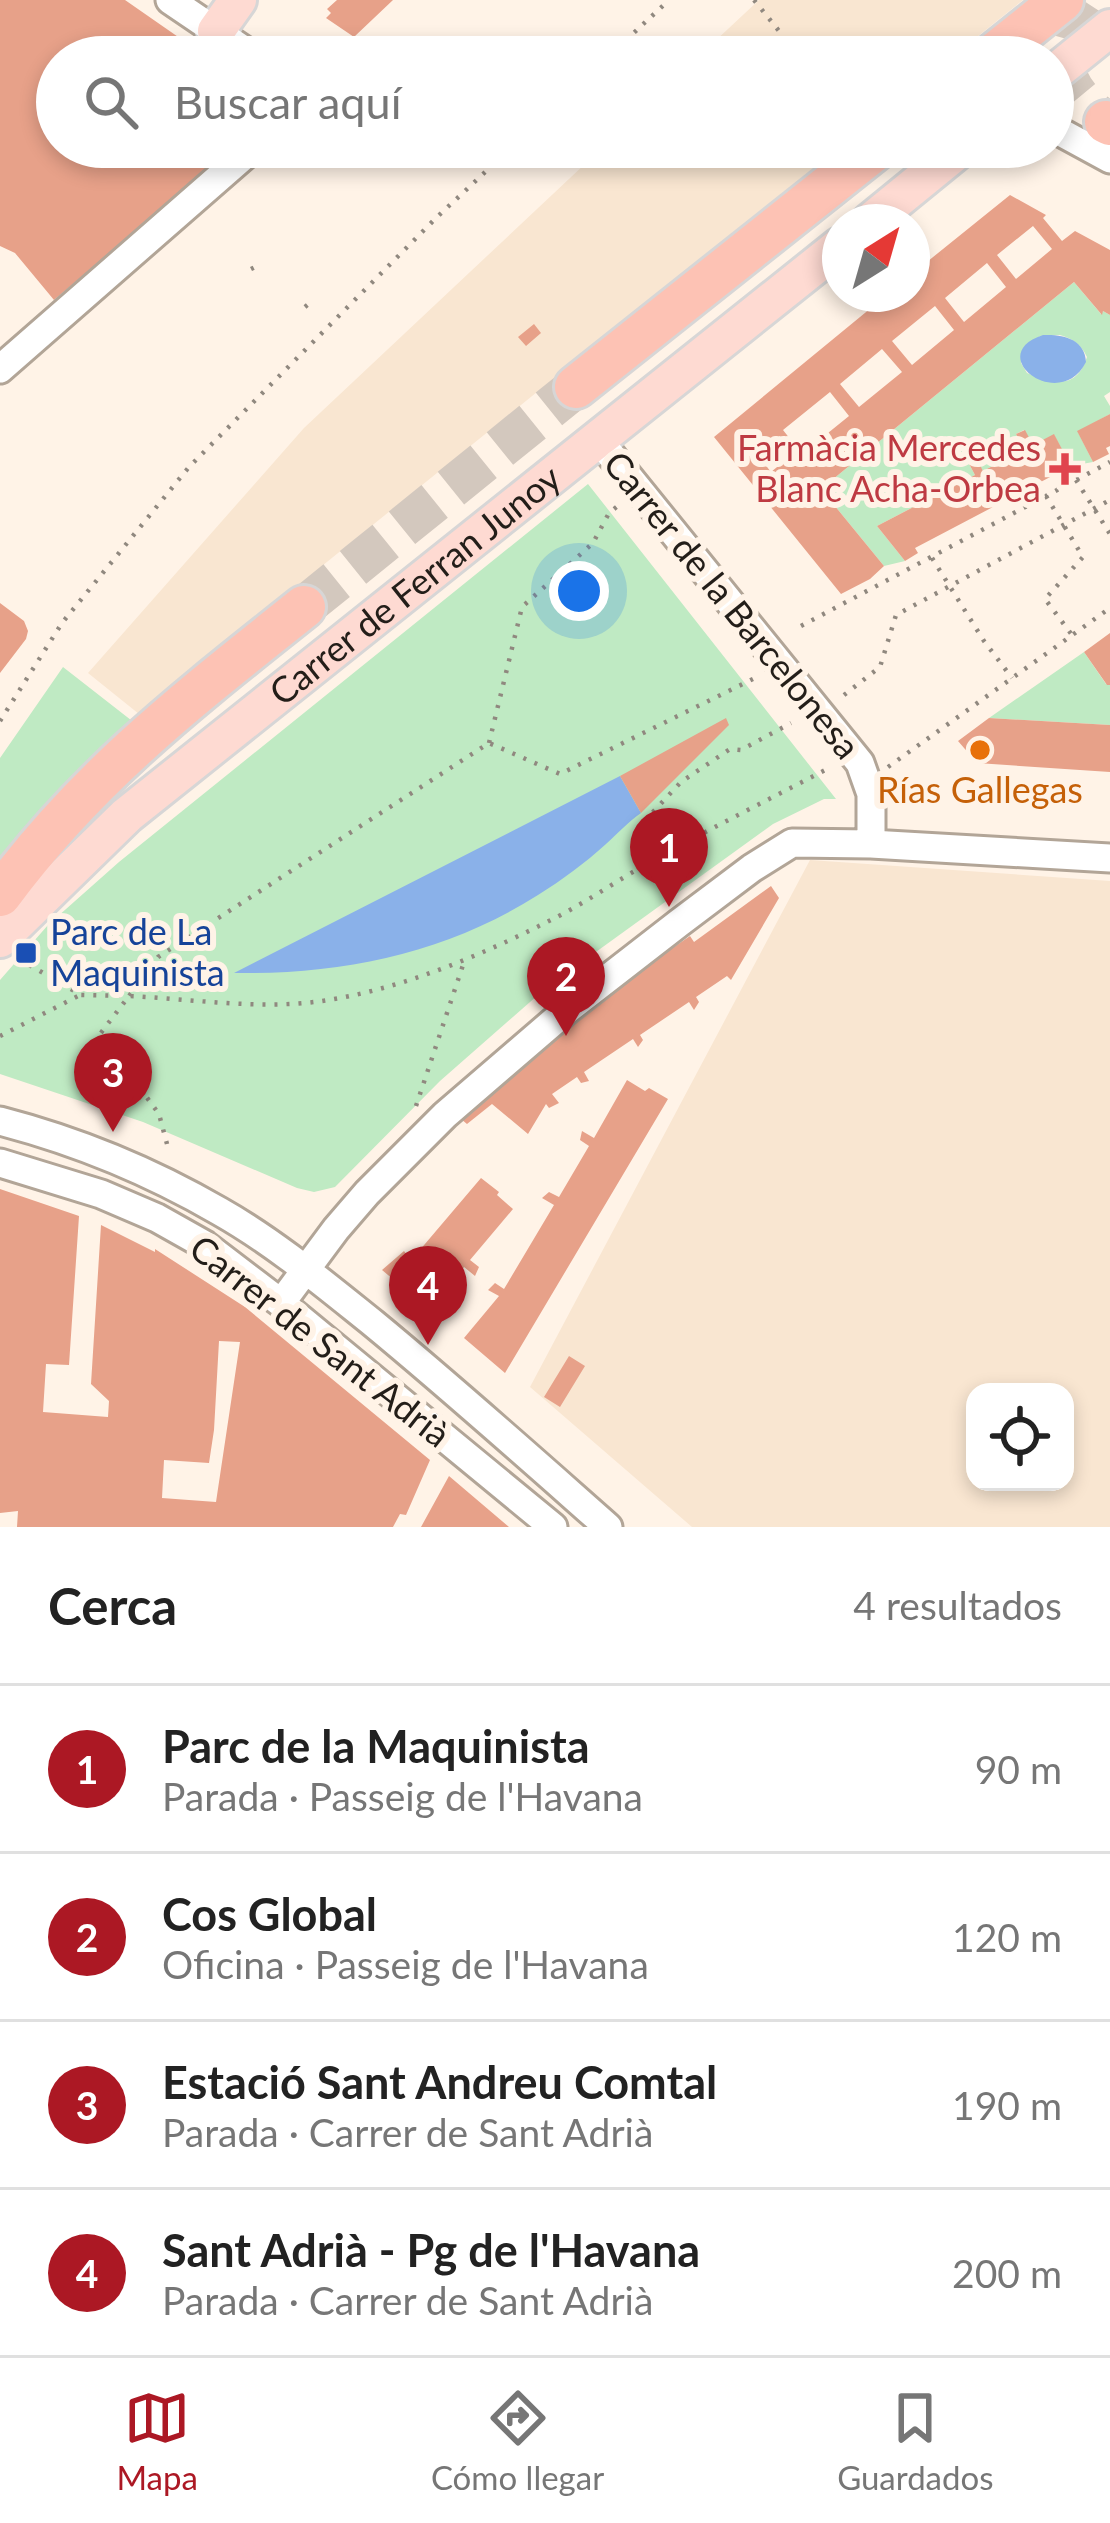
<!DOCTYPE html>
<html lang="es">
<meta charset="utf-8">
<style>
:root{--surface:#fff;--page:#f6f6f6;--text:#222;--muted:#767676;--line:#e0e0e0;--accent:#ac1824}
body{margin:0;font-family:Lato,sans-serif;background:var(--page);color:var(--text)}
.controls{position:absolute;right:36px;bottom:36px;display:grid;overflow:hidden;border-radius:24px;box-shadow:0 6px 18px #0003}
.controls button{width:108px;height:108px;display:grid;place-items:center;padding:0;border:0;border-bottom:3px solid var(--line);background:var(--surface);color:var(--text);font:60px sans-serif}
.compass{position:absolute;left:822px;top:204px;width:108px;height:108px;border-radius:50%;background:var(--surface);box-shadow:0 6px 18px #0003;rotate:37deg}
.you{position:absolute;left:579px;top:591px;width:42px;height:42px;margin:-30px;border:9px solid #fff;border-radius:50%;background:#1a73e8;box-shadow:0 0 0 18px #1a73e833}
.badge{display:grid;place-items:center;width:78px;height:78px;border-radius:50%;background:var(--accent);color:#fff;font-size:39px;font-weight:700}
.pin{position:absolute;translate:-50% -99px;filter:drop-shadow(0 3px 6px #0008)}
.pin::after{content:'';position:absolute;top:63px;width:42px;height:36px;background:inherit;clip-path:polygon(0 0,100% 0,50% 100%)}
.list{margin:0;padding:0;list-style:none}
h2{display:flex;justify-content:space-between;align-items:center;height:156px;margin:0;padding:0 48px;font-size:51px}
h2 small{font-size:39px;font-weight:400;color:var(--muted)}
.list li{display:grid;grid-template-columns:78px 1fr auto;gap:36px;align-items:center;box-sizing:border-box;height:168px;padding:0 48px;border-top:3px solid var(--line)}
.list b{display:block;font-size:45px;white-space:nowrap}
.list p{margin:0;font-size:39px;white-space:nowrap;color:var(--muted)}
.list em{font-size:39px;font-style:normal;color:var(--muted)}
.icon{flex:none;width:66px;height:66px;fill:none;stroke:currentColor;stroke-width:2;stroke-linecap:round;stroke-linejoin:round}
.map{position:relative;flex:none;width:1110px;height:1527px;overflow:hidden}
.search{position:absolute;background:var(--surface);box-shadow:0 6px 18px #0003;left:36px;right:36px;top:36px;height:132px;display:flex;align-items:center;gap:30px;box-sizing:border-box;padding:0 42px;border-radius:66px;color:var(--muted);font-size:45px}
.sheet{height:828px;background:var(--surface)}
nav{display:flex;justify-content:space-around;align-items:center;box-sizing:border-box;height:168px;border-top:3px solid var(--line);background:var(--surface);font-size:33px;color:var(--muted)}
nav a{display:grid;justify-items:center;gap:6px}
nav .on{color:var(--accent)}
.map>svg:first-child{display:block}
</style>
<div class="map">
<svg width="1110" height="1527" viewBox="0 0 1110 1527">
<rect width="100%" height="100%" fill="#fff3e7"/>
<path fill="#f9e6d1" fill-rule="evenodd" d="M759,0H1023L952,57H698Z
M603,147H840L139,714L88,673L304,428Z
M810,860L1110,881V1527H692L530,1387ZM975,1392H1065V1482H975Z"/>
<path fill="#bfeac3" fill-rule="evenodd" d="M1074,282L1101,314L1103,311L1110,315V392L1104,396L1110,406V414L1078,432L1093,462L1071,466L1054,435L1033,445L1024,430L1016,434L1025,449L983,471L974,456L967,460L975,475L934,497L926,482L918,486L925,501L877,526L905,561L884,566L821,489ZM1060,335C1073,339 1081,344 1087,357C1076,391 1053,383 1027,373L1021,363L1040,336Z
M588,484L836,799H824L773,824L546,988L440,1081L335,1187L314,1192L297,1188L143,1122L0,1074V980L48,925L119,862Z
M1084,652L1106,684L1110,685V725L989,718Z
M63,667L136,724L0,865V758Z"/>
<path fill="#8ab1e9" d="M1043,335C1063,334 1085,339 1086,362C1060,414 982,355 1043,335Z
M620,776L641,813C628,822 617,834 606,844C585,863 562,880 538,895C447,953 341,975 234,973Z"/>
<path fill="#e7a189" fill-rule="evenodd" d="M0,0H125L207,57H57V147H235L54,300L15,253L0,246Z
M337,0H393L354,37L326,18L331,13L327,9Z
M1010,195L1046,215L1043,218L1062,241L1075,231L1110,250V315L1103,311L1102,315L1074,282L821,489L884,566L870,579L841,594L714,437L888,294H912V274ZM1033,226L1052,249L1016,279L997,255ZM987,263L1006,287L964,322L945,298ZM935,306L954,330L912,365L892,341ZM882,349L902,372L859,407L840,384ZM830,392L849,416L802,454L783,430ZM773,439L788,458L771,472L756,453Z
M534,324L541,333L526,346L518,337Z
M1110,414V446L1106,448L1109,454L1093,462L1077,431Z
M1025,430L1033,445L1054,434L1071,466L915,548L918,553L905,561L877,526L925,501L917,486L926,481L934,497L975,475L967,460L975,455L983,471L1025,449L1016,434Z
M0,603L24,621L28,631L26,639L0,673Z
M1110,633V685H1107L1084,652Z
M726,718L729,725L641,813L620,776Z
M989,718L1110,725V772L977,763L958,741Z
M771,886L779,898L731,980L727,976L696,997L699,1002L694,1010L689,1002L640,1035L643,1040L638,1047L633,1039L584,1072L589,1081L581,1083L577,1077L552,1094L559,1103L549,1108L546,1104L528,1134L492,1104L467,1124L461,1119L559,1031L638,972L690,936L694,942Z
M627,1080L645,1091L649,1088L668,1099L505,1373L464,1338L499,1296L488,1290L495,1283L504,1289L554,1205L542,1198L549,1192L559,1197L589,1146L580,1140L582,1131L594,1138Z
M481,1178L499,1192L497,1195L513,1209L470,1260L479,1267L475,1276L464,1267L436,1315L382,1270L404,1251L410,1259L419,1251Z
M0,1189L79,1216L69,1365L46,1364L43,1412L108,1417L109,1401L91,1384L101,1225L155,1252V1249L245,1307L430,1460L406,1515L400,1514L393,1527H17L18,1511L0,1513ZM219,1341L240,1342L216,1502L162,1498L164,1460L209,1463L214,1430Z
M569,1356L585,1366L560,1407L544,1397Z
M449,1476L509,1527H421Z"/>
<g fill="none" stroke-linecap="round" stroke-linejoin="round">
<path stroke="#d3c8be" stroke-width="42" stroke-dasharray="42 21" stroke-linecap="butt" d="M1084,1C1051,52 1056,85 1106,122
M304,607L576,387"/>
<g stroke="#b2a597" stroke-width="33">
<path id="minor" d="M170,0L254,57
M1053,128L1110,159
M0,369L254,147
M597,438L860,763L871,794V844
M0,1121C77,1141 150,1171 219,1211C274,1242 324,1284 374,1324C454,1390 531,1459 608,1527
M0,1163L101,1194L157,1218L205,1245L281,1303L553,1527
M281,1303L336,1229L367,1193L445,1115L567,1010L679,923L752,868L792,843L871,844L1110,858"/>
</g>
<g stroke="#d7d6d6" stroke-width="42">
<g id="major">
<path d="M216,31L238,0"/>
<path d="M1053,74L1110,28"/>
<path d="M870,222L962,147"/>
<path id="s1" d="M0,939L127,815L840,246"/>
</g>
</g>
<g stroke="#d7d6d6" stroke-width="48">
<path id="highway" d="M991,57L1062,0
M1106,122L1110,124
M576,387L878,147
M0,895C88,776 190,698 304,607"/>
</g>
<path stroke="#90887f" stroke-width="4.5" stroke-dasharray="3 9" stroke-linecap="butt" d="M754,0L800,57
M608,57L669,0
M251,269L257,266
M305,307L311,302
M1076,480L1110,534
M1046,496L1083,557L1045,599L1072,635
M932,558L984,641L1012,678
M801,626L1110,462
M844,695L880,667L896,615L1110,500
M0,721L62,623L189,467L436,218L512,147
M489,743L522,607L593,543L609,513L619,505
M888,767L1110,608
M672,895L649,862L640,826L681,782L730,749L741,750L791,723
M19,959L81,995L129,996L158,957L489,743L560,774L757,677
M0,1036L80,995
M416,1106L465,959
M167,1144L159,1114L100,1034L129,996C192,999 259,1010 322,1001C403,989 482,955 555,918C588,901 618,880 650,862C709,829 770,799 829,768"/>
<use href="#minor" stroke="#fff" stroke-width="27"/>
<use href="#major" stroke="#fedad2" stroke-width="36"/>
<use href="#highway" stroke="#fdc2b4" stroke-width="42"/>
<path stroke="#90887f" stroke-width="4.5" stroke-dasharray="3 9" stroke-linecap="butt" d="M873,147L884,160"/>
</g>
<path fill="#e0444e" stroke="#fff3e7" stroke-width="4.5" d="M1059 451h12v12h12v12h-12v12h-12v-12h-12v-12h12z"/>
<circle fill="#e8710a" stroke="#fff3e7" stroke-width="4.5" cx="980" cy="750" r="12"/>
<rect fill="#1a4fb4" stroke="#fff3e7" stroke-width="4.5" x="14" y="941" width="24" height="24" rx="6"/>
<g text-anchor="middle" stroke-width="12" stroke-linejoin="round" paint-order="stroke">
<g font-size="36" fill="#be3a42" stroke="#fff3e7" text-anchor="end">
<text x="1041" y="461">Farmàcia Mercedes<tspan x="1041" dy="41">Blanc Acha-Orbea</tspan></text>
</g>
<g font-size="36" fill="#231e19" stroke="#fff3e7">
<text dy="13" stroke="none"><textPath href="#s1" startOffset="546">Carrer de Ferran Junoy</textPath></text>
<text transform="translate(732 605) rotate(51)" y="13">Carrer de la Barcelonesa</text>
<text transform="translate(320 1341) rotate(38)" y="13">Carrer de Sant Adrià</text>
</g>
<g font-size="36" fill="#c56008" stroke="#fff3e7">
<text x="980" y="803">Rías Gallegas</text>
</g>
<g font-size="36" fill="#164399" stroke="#fff3e7" text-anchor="start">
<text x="50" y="945">Parc de La<tspan x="50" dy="41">Maquinista</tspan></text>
</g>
</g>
</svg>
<div class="controls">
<button><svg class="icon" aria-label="locate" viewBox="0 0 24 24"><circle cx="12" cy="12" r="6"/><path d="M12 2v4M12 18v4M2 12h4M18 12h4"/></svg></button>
</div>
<svg class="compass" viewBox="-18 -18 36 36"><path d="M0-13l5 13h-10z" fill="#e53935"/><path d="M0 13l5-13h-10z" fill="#767676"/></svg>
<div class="you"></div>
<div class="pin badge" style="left:669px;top:907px">1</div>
<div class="pin badge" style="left:566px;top:1036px">2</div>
<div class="pin badge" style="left:113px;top:1132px">3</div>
<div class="pin badge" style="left:428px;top:1345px">4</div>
<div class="search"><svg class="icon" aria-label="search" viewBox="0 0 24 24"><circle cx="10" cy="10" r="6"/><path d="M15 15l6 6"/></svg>Buscar aquí</div>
</div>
<section class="sheet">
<h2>Cerca<small>4 resultados</small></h2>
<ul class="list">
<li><span class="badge">1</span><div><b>Parc de la Maquinista</b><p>Parada · Passeig de l'Havana</p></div><em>90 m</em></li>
<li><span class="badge">2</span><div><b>Cos Global</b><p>Oficina · Passeig de l'Havana</p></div><em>120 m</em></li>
<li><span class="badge">3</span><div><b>Estació Sant Andreu Comtal</b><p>Parada · Carrer de Sant Adrià</p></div><em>190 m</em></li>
<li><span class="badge">4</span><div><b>Sant Adrià - Pg de l'Havana</b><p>Parada · Carrer de Sant Adrià</p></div><em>200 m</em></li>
</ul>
</section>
<nav>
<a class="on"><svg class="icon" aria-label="map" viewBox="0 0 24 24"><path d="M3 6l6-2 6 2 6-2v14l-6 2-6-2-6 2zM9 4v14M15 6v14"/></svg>Mapa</a>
<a><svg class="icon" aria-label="directions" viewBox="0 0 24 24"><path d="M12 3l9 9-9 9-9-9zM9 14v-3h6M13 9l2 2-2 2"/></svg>Cómo llegar</a>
<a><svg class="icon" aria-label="saved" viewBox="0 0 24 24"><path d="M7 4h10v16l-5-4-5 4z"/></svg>Guardados</a>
</nav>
